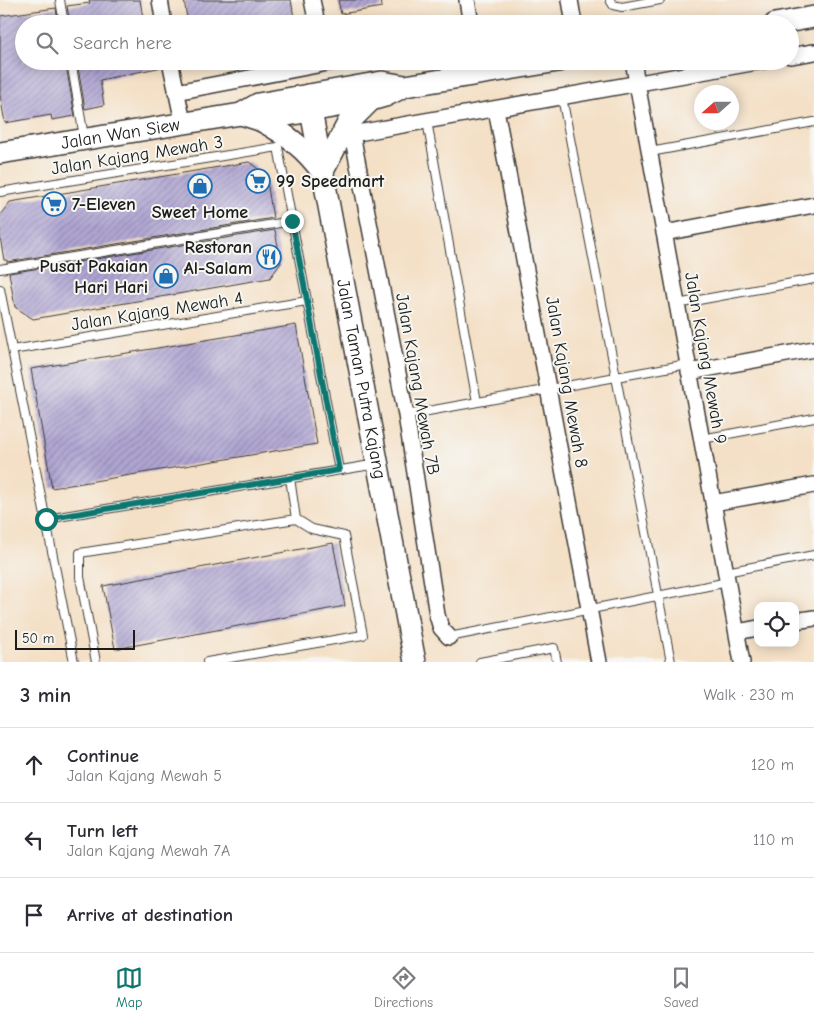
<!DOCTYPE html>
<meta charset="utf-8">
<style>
:root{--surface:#fff;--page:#f2f2f3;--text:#2b2b33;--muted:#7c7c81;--line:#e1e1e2;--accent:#0f766e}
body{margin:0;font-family:"Comic Neue",sans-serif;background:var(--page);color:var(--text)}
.controls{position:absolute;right:15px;bottom:15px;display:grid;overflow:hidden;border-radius:10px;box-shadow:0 2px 12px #0003}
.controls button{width:45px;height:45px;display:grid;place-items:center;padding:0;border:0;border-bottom:1px solid var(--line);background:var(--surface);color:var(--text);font:25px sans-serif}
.compass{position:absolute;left:694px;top:85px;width:45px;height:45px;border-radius:50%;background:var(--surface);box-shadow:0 2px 12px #0003;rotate:249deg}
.scale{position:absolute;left:15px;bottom:12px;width:120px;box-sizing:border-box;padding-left:5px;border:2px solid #1c1c1c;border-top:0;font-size:14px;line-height:18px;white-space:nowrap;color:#1c1c1c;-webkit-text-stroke:4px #f6f6f2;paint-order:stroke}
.stop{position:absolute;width:15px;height:15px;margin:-11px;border:4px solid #0f766e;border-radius:50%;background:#fff}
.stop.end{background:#0f766e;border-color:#fff;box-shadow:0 1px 5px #0008}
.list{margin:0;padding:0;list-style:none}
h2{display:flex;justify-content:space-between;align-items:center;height:65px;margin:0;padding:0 20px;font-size:21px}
h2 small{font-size:16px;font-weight:400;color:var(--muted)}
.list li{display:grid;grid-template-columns:32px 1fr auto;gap:15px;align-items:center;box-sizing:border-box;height:75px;padding:0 20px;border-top:1px solid var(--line)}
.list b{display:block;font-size:19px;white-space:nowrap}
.list p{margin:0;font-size:16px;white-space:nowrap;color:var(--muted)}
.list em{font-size:16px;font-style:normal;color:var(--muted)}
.icon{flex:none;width:28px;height:28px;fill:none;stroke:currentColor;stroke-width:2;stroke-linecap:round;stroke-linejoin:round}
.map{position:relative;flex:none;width:814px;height:662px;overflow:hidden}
.search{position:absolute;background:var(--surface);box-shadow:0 2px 12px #0003;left:15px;right:15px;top:15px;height:55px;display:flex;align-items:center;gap:12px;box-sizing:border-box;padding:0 18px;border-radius:28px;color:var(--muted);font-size:19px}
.sheet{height:290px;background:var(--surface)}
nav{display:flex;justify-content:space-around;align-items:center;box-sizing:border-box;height:70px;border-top:1px solid var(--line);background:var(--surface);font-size:14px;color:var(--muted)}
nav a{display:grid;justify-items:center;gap:2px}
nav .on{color:var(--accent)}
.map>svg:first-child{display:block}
</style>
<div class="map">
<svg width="814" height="662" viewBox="0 0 814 662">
<defs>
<pattern id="building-hatch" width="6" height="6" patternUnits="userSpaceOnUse" patternTransform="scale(1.25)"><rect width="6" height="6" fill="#b0a6d3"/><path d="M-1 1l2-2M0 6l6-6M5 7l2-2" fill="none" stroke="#8e86aa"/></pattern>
</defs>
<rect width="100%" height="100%" fill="#f6f6f2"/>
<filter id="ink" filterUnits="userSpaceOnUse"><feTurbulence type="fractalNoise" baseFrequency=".02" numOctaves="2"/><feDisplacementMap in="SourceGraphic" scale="10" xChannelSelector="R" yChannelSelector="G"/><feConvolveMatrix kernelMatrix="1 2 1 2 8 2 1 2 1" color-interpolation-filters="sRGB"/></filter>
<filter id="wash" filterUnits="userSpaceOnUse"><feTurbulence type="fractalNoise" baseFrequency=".0096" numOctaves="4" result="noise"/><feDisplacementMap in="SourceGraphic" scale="20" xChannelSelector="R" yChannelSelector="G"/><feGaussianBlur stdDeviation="1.12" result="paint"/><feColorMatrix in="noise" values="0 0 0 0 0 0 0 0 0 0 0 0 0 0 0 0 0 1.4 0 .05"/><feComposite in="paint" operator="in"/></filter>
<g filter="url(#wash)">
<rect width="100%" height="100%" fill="#f4e0c6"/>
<g id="blocks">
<path fill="url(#building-hatch)" d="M89,0H140L144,24H70L67,6L90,3Z
M184,0H291L295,24H188Z
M338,0H381L382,7L341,14Z
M56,8L58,24H24V61H65L75,116L52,120L51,115L5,123L0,95V16Z
M77,61H161L162,67L100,80L104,105L85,109Z
M249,162L266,175L273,218L7,262V260H4L0,237V215L10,202Z
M275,230L281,263L270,278L33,319L15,307L9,273Z
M296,325L317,444L52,488L31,369Z
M333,543L345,606L115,649L103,586Z"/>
</g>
</g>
<g filter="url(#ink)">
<use href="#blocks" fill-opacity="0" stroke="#3c3936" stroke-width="1"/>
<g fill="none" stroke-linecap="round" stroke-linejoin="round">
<g stroke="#3c3936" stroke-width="10">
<path id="lane" d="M60,0L64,24
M610,0L613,5L622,7L660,0
M71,61L84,137
M562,97L671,662
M427,121L477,402
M650,152L814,122
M0,192L278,147L339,470
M0,269L292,221
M0,289L74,662
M677,304L814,279
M12,350L307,301
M406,415L688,364
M702,439L814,418
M290,478L296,519
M46,519L377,464
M726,572L814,555
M449,637L728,582
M96,662L80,577V553L296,519L312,529L344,536L363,635L207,662
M480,662L554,648L557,662"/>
</g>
<g stroke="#3c3936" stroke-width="18">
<path id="street" d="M160,0L164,24
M312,0L317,24
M467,0L471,24
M570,0L574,24
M790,56L814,52
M170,61L183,122
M633,61L742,662
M176,92L338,61
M496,109L599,662
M664,233L814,205
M689,372L814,349
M713,503L814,485
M795,621L814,618
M737,632L758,628
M449,637L441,628L437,615L406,415L352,134L763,61"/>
</g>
<g stroke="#3c3936" stroke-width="24">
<g id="secondary">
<path d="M775,24L814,17"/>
<path id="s1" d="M308,95L415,662"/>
<path d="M241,114L260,120L371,100L385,96L405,86"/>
<path d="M260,120C285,133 306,149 322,172"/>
<path id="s2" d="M0,153L241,114L258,104L382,82L405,86L558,61"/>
<path d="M322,173L348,123L371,100"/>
</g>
</g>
<use href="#lane" stroke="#fff" stroke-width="8"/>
<use href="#street" stroke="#fff" stroke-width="15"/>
<use href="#secondary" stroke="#fff" stroke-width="21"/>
</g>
</g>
<g fill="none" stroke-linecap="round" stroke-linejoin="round" filter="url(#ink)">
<path stroke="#0f766e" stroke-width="6" d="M46,519L339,470L292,221"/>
</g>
<defs>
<g id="supermarket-ring" transform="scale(1.25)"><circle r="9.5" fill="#f6f6f2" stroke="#1f6fb2" stroke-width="1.5"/><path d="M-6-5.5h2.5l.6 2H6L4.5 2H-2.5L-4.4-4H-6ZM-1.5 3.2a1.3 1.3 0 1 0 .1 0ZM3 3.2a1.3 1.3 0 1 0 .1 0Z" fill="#1f6fb2"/></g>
<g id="shop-ring" transform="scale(1.25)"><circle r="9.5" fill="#f6f6f2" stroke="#1f6fb2" stroke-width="1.5"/><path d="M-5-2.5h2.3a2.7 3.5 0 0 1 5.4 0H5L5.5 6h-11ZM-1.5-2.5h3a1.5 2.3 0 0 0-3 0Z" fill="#1f6fb2"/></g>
<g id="restaurant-ring" transform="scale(1.25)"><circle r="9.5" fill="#f6f6f2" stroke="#1f6fb2" stroke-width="1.5"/><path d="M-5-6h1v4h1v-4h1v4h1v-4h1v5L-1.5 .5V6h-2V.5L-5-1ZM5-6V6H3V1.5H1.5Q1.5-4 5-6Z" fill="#1f6fb2"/></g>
</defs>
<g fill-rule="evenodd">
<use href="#supermarket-ring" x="258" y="181"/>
<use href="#shop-ring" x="200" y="186"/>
<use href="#supermarket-ring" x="54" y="204"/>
<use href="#restaurant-ring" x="269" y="257"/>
<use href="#shop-ring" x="166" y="276"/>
</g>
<g text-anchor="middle" stroke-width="4" stroke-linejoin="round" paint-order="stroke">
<g font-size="18" fill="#1c1c1c" stroke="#f6f6f2">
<text dy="6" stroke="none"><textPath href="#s2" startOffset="122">Jalan Wan Siew</textPath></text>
<text transform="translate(137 155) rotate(-9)" y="6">Jalan Kajang Mewah 3</text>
<text transform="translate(157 311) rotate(-9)" y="6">Jalan Kajang Mewah 4</text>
<text transform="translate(706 358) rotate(80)" y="6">Jalan Kajang Mewah 9</text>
<text dy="6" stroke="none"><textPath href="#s1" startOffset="289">Jalan Taman Putra Kajang</textPath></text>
<text transform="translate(567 382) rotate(80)" y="6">Jalan Kajang Mewah 8</text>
<text transform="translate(418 384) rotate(80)" y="6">Jalan Kajang Mewah 7B</text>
</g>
<g font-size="18" font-weight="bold" fill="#1c1c1c" stroke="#f6f6f2" text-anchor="start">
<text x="276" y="187">99 Speedmart</text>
<text x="72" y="210">7-Eleven</text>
<text x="200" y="218" text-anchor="middle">Sweet Home</text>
<text x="252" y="253" text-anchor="end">Restoran<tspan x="252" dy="21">Al-Salam</tspan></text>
<text x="148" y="272" text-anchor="end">Pusat Pakaian<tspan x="148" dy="21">Hari Hari</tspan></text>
</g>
</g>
</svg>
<div class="controls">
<button><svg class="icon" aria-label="locate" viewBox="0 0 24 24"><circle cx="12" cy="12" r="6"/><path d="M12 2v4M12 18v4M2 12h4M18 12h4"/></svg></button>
</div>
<svg class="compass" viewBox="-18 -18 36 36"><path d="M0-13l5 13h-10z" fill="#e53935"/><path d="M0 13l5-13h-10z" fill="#7c7c81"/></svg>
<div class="scale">50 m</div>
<div class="stop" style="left:46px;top:519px"></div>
<div class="stop end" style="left:292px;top:221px"></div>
<div class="search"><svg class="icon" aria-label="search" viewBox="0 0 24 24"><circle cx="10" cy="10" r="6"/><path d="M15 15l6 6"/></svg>Search here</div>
</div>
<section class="sheet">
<h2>3 min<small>Walk · 230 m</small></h2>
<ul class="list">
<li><svg class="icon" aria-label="ahead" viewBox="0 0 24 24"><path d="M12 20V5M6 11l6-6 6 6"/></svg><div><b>Continue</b><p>Jalan Kajang Mewah 5</p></div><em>120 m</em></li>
<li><svg class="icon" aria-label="left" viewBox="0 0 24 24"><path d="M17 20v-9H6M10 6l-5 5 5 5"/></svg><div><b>Turn left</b><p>Jalan Kajang Mewah 7A</p></div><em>110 m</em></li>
<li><svg class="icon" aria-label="arrive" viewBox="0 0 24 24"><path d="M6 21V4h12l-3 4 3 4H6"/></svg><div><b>Arrive at destination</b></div></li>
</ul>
</section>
<nav>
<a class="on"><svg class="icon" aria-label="map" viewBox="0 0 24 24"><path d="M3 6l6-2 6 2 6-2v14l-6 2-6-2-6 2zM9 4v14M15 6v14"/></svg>Map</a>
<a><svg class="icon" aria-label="directions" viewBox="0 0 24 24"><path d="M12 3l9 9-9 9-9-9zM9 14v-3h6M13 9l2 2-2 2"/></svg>Directions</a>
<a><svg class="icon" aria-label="saved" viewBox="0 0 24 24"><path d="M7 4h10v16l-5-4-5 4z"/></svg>Saved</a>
</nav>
